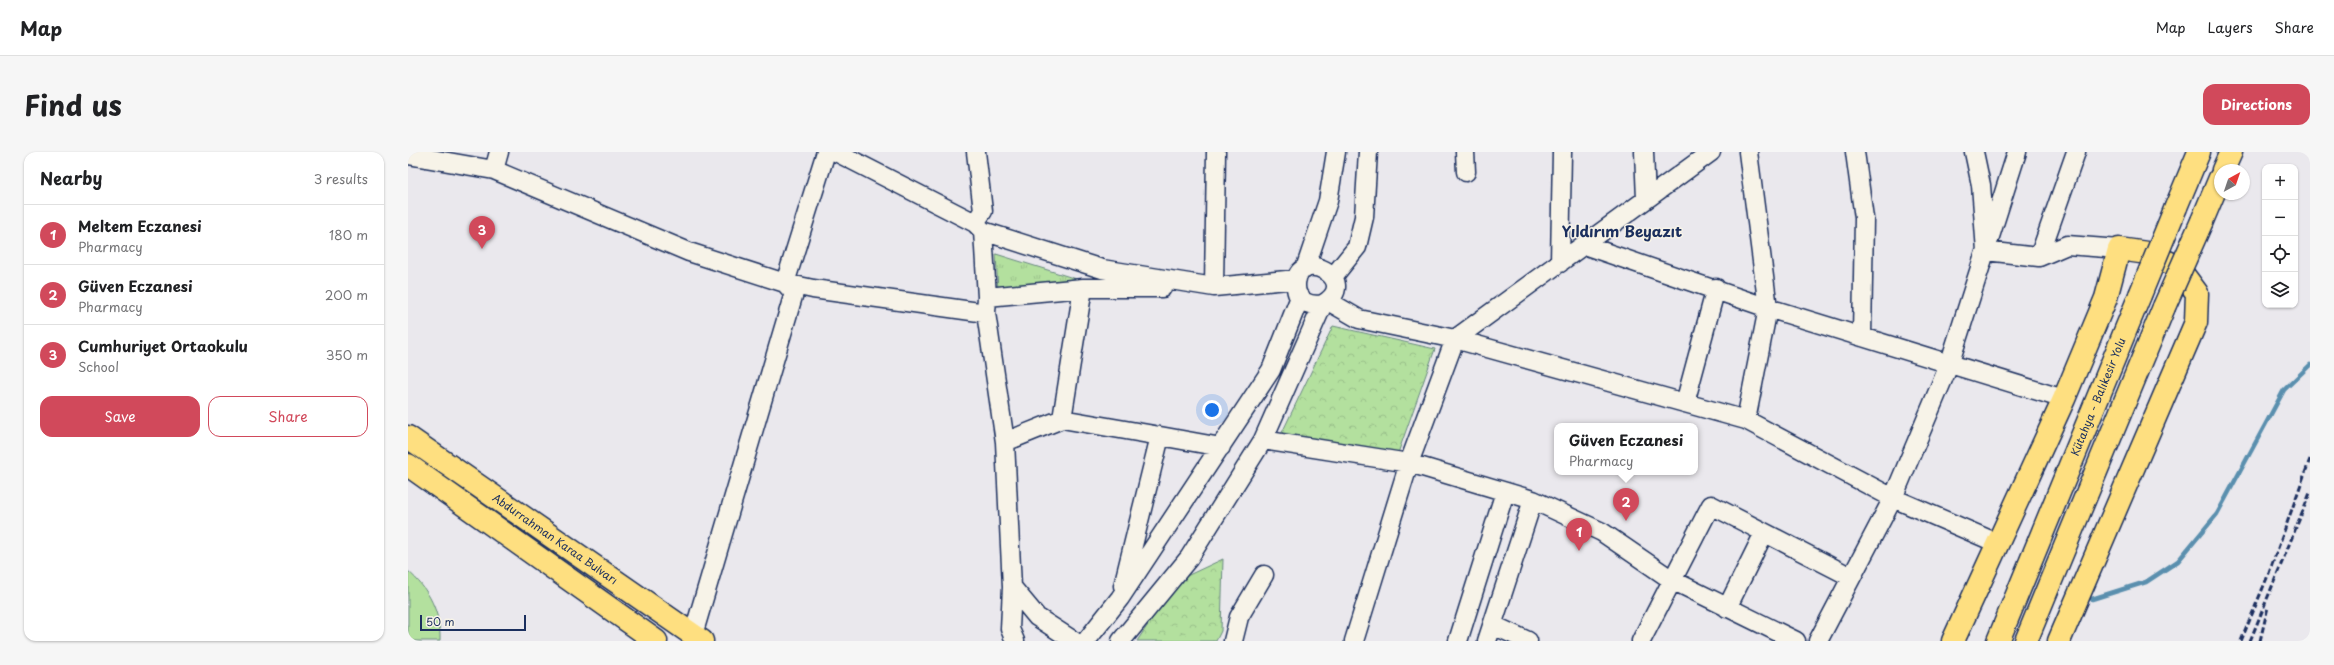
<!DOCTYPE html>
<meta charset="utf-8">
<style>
:root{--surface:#fff;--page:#f6f6f6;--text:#202124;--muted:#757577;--line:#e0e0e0;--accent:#d1495b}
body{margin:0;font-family:"Playpen Sans",sans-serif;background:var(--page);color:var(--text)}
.controls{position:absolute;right:12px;top:12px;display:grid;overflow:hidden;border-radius:8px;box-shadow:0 1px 3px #0004}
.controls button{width:36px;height:36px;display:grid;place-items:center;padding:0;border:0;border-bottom:1px solid var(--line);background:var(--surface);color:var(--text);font:20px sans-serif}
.compass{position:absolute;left:1806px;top:12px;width:36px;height:36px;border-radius:50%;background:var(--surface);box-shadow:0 1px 3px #0004;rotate:40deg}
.scale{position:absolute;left:12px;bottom:10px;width:106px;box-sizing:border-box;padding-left:4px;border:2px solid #1b2f5e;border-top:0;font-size:11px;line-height:14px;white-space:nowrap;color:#1b2f5e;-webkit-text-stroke:3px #f7f3e8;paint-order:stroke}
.you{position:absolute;left:804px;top:258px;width:14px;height:14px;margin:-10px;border:3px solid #fff;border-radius:50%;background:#1a73e8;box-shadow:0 0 0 6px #1a73e833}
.badge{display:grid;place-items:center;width:26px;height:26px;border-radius:50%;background:var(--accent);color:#fff;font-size:13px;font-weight:700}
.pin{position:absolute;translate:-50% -33px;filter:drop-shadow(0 1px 2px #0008)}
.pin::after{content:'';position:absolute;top:21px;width:14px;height:12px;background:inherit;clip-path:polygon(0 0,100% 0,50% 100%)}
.popup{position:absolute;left:1146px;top:271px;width:144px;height:52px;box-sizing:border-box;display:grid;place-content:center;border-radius:8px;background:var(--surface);filter:drop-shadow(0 1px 3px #0005);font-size:13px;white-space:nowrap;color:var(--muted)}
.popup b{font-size:15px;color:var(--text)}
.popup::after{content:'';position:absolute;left:50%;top:100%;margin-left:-8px;border:8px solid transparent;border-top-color:var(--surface)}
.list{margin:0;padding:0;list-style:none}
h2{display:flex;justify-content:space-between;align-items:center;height:52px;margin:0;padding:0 16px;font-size:17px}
h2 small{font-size:13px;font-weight:400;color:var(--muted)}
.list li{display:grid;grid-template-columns:26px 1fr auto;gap:12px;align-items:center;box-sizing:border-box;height:60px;padding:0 16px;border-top:1px solid var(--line)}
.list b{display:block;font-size:15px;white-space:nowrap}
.list p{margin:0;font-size:13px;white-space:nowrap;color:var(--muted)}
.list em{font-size:13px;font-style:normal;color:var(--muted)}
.actions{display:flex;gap:8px;padding:12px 16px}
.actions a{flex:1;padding:9px 0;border:1px solid var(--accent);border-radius:12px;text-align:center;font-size:14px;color:var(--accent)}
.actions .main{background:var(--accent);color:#fff}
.icon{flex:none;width:22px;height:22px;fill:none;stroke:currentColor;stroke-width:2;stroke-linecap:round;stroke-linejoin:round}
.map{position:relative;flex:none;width:1902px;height:489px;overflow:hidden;border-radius:12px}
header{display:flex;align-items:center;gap:24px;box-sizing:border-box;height:56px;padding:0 20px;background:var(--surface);border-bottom:1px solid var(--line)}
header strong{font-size:19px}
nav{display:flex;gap:22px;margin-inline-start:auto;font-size:14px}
.intro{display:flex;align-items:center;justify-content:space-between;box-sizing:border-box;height:96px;padding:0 24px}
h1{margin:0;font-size:28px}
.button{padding:10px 18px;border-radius:12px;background:var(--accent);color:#fff;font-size:14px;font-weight:700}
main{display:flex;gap:24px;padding:0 24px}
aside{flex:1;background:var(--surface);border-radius:12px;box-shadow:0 1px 3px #0004}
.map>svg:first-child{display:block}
</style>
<header>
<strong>Map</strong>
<nav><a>Map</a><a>Layers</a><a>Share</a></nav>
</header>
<div class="intro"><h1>Find us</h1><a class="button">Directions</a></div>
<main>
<aside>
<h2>Nearby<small>3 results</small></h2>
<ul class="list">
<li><span class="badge">1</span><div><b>Meltem Eczanesi</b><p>Pharmacy</p></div><em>180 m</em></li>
<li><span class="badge">2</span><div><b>Güven Eczanesi</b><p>Pharmacy</p></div><em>200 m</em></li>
<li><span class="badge">3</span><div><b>Cumhuriyet Ortaokulu</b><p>School</p></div><em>350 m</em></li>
</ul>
<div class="actions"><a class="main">Save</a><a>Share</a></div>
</aside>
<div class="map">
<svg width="1902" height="489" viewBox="0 0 1902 489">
<defs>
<pattern id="grass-tufts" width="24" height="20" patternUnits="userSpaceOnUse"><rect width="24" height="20" fill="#b3e09e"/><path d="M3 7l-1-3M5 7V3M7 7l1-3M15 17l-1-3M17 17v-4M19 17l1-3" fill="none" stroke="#99c08a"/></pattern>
<pattern id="park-crowns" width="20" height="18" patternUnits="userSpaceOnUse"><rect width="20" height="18" fill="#b3e09e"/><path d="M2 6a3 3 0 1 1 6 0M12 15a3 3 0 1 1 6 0" fill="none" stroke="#99c08a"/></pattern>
</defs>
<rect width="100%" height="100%" fill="#eae8ed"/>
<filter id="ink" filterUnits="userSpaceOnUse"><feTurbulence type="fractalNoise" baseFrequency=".025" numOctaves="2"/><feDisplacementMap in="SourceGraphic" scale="8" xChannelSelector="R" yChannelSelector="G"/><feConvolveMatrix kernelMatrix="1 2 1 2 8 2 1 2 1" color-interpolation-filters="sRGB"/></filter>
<g filter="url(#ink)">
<path fill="url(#grass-tufts)" stroke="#67887e" d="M588,102L675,129L590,139Z"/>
<path fill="url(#park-crowns)" stroke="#67887e" d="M925,174L1027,197L989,304L871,287Z
M815,407L813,479L808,489H729L770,428Z"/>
<path fill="#b3e09e" stroke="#67887e" d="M0,419C21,437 33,461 32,489H0Z"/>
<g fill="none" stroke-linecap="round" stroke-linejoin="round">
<path stroke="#5a8fae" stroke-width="4.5" d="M1684,447L1738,430L1770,409L1809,362L1876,238L1902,213"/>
<g stroke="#1b2f5e" stroke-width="21">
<path id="minor" d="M428,0L567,71
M568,0L575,59L567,71L575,79L579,145L578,161L597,290L604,435L602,477L607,489
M1057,0L1058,20
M1236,0L1238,47
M1447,0L1456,66L1454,185
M1566,0L1573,33L1578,99L1631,105L1659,93L1711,97
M0,3L86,18L281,100L377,131L405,137L578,161
M86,18L91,0
M575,79L694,117L806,135L889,127
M1176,93L1360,156L1656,247
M1631,105L1668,0
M1152,111L1154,0
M897,117L920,49L928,0
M925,125L949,95L956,65L960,0
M806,135L808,0
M579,145L675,136H754
M920,149L951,167L1047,187L1338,268L1485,346L1589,391
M1277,251L1308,136
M654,267L675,136
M1338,268L1360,156L1340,0
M855,288L1001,311L1125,348L1194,380L1264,428L1388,489
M597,290L654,267L752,284
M715,434L752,284L813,295
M604,435L629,465L666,489
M1319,456L1356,381
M1085,473L1120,489
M285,483L386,141L377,131L418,0
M678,489L712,446L863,218L892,145
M713,489L781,406L855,288L915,152C956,127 887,93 888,134C888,149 902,155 915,152
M825,489L831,465L856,423
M946,489L1001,311L1047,187L1303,0
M1050,489L1097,340
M1079,489L1125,348
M1233,489L1303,353L1443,425
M1410,489L1485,346L1541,213L1609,0"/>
</g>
<g stroke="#1b2f5e" stroke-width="25">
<g id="major">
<path id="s1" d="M0,285L294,489"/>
<path d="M0,313L248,489"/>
<path d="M1545,489L1656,247L1698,146L1711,97L1739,101L1769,114L1789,141L1788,170L1651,489"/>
</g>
</g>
<g stroke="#1b2f5e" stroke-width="25">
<g id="highway">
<path d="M1815,18L1823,0"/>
<path d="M1768,55L1791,0"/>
<path d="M1794,69L1812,26"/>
<path id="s2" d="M1590,489L1732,143"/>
<path d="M1618,489L1756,155"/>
</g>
</g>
<use href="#minor" stroke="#f7f3e8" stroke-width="18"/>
<use href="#major" stroke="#fedf80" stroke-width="22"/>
<use href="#highway" stroke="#fedf80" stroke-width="22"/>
<path stroke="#1b2f5e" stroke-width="3" stroke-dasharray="6 3" stroke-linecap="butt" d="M1833,489L1861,421L1902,307
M1842,489L1902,341
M1852,489L1860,455"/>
<g stroke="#1b2f5e" stroke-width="25" stroke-linecap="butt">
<path id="highway-bridge" d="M1732,143L1768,55
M1756,155L1794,69"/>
</g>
<use href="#highway-bridge" stroke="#fedf80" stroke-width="22"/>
</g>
</g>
<g text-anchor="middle" stroke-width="3" stroke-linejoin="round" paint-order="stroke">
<g font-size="11" fill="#1b2f5e" stroke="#f7f3e8">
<text dy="4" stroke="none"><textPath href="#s2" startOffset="264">Kütahya - Balıkesir Yolu</textPath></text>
<text dy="4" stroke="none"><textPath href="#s1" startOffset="179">Abdurrahman Karaa Bulvarı</textPath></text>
</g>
<g font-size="15" font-weight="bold" fill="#1b2f5e" stroke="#f7f3e8">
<text x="1214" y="85">Yıldırım Beyazıt</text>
</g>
</g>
</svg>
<div class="controls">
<button>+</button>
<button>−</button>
<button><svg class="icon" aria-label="locate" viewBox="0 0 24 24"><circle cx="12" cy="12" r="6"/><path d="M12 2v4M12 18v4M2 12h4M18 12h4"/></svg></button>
<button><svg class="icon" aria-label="layers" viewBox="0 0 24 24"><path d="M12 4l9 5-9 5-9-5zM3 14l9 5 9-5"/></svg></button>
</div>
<svg class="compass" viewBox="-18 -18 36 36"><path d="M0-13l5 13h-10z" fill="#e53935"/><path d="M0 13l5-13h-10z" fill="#757577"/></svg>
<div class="scale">50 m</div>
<div class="you"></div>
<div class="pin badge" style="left:1171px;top:399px">1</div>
<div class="pin badge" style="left:1218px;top:369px">2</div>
<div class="popup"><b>Güven Eczanesi</b>Pharmacy</div>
<div class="pin badge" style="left:74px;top:97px">3</div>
</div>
</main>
